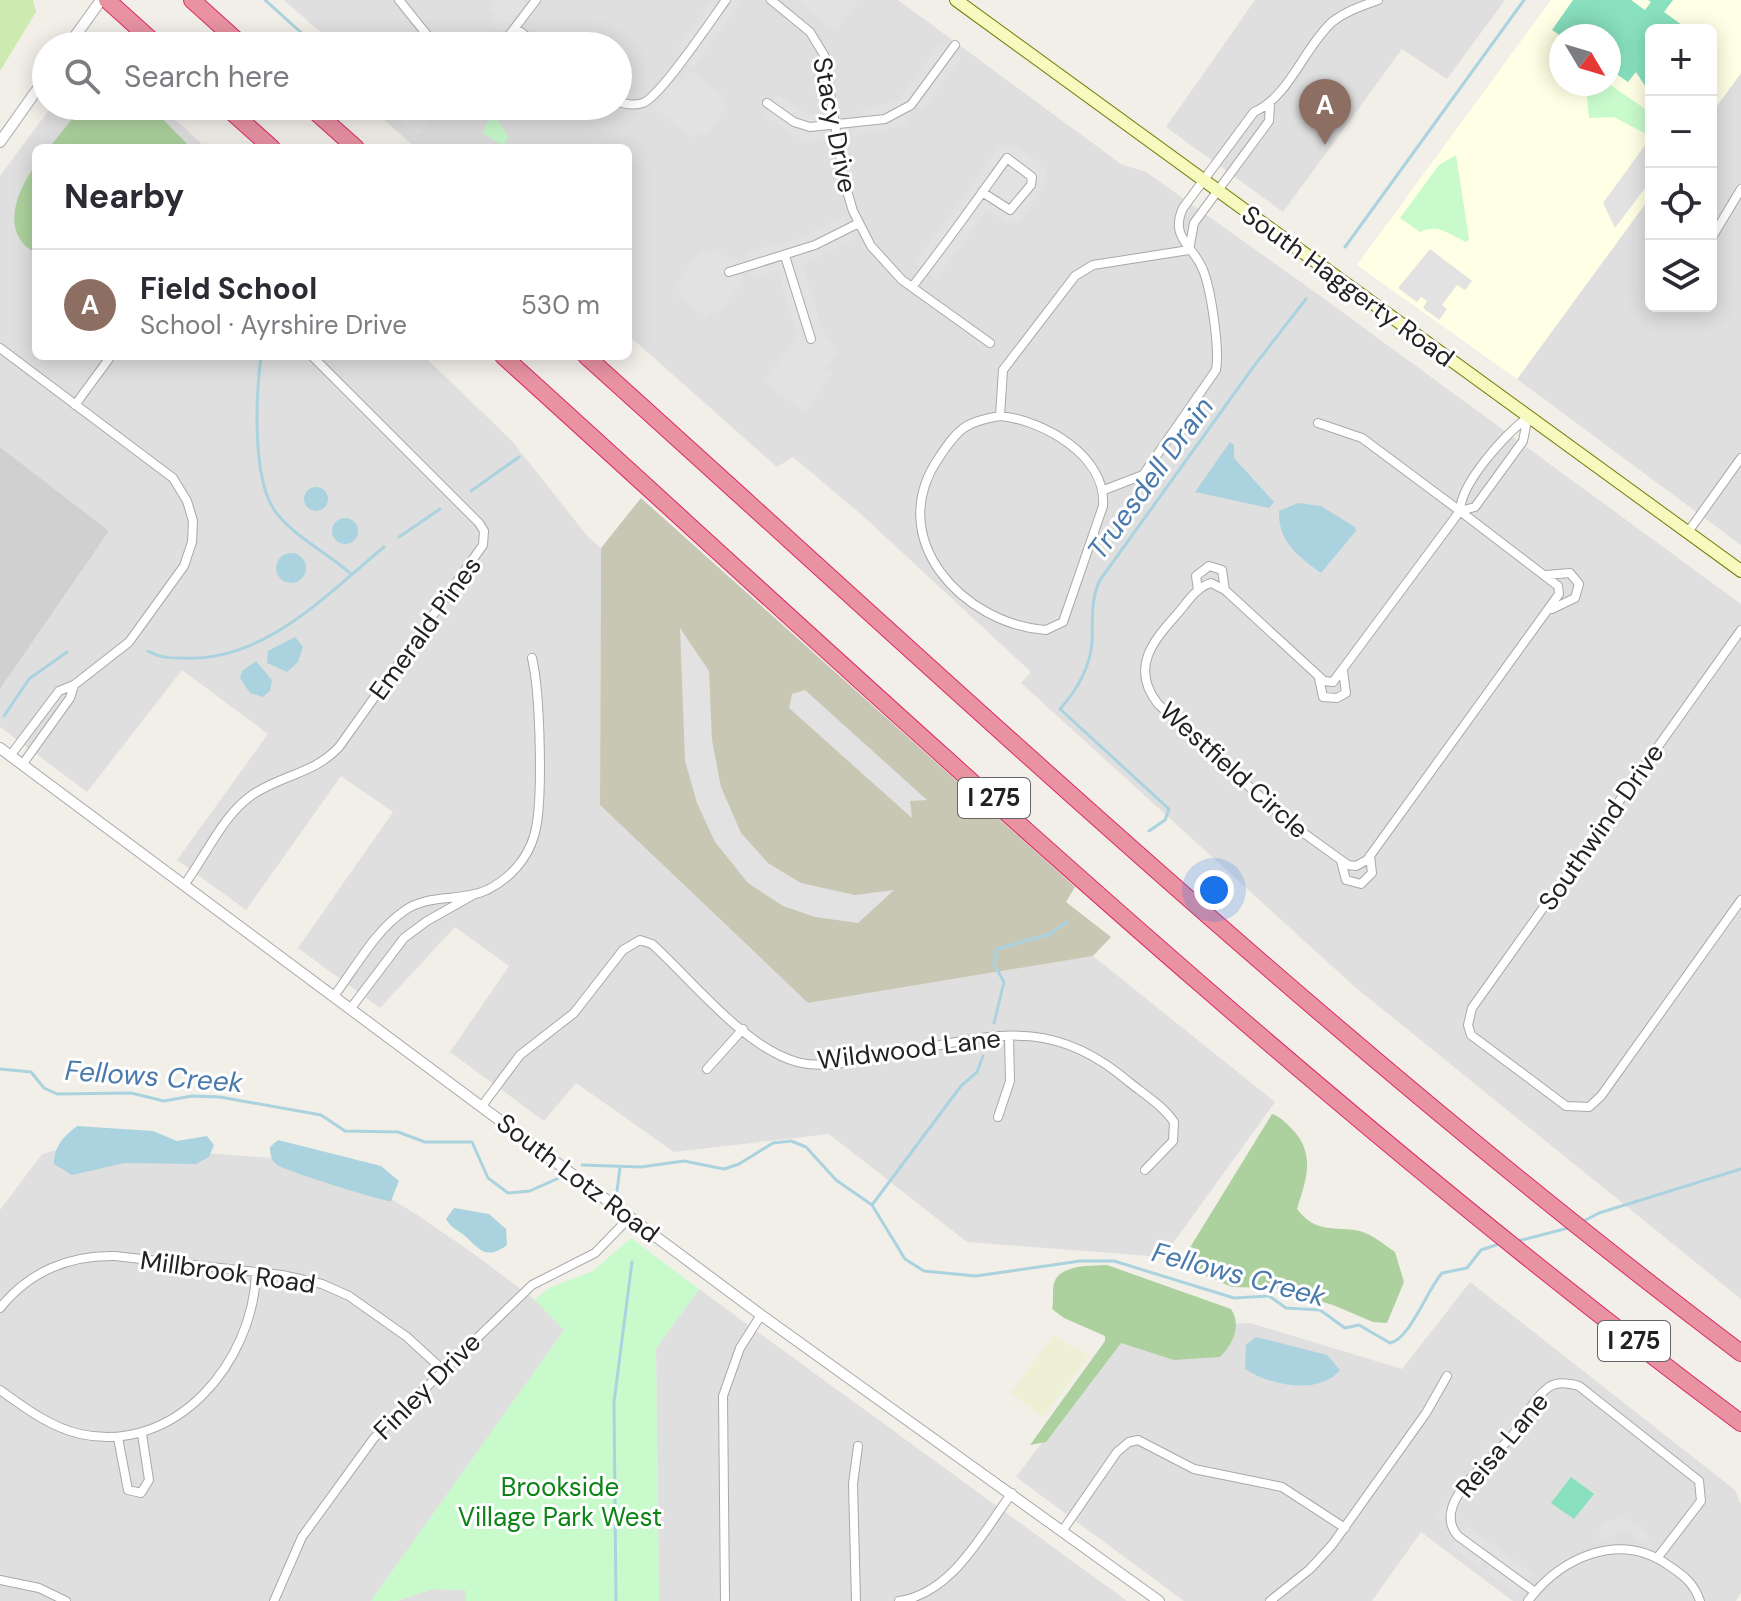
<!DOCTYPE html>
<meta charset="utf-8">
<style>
:root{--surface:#fff;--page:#f7f7f7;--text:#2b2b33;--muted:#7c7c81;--line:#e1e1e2;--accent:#d93025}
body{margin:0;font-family:"DM Sans",sans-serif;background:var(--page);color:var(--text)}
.controls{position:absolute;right:24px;top:24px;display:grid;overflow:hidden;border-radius:12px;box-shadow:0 4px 20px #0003}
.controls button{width:72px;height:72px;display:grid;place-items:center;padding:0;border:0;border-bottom:2px solid var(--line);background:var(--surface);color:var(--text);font:40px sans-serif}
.compass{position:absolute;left:1549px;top:24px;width:72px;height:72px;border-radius:50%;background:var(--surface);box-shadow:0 4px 20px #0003;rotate:128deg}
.you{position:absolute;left:1214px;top:890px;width:28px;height:28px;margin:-20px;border:6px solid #fff;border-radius:50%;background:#1a73e8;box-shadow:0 0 0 12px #1a73e833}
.badge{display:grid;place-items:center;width:52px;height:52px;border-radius:50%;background:var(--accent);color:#fff;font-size:26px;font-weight:700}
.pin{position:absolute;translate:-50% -66px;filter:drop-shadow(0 2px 4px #0008)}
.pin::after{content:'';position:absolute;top:42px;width:28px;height:24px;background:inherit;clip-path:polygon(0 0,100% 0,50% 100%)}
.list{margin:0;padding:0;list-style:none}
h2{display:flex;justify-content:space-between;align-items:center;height:104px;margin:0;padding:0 32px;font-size:34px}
h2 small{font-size:26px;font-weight:400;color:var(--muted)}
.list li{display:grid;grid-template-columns:52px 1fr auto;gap:24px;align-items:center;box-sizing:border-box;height:112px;padding:0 32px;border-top:2px solid var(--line)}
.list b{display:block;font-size:30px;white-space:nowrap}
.list p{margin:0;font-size:26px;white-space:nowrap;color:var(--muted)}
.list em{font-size:26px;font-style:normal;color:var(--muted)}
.icon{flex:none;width:44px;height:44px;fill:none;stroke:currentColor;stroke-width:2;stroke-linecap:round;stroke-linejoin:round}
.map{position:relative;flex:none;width:1741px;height:1601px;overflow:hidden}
.search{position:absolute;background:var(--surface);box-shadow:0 4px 20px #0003;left:32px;top:32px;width:600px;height:88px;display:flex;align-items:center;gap:20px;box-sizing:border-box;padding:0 28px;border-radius:44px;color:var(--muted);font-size:30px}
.panel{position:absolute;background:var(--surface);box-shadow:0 4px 20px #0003;left:32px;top:144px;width:600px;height:216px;border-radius:12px}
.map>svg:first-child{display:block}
</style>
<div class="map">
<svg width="1741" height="1601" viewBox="0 0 1741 1601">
<rect width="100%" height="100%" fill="#f2efe9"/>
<path fill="#e0dfdf" d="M284,0H898L1121,164L1146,172L1308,287L1741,604V1299L1355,987L1021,683L1031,672L863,516L793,457L777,467L628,335V148H416L382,118L392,106H618V46H336Z
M1255,0H1505L1447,79L1402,49L1283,212L1166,127Z
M1741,73V545L1517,379L1651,196V306H1711V114Z
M52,106H161L206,148H36V356H424L512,441L588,537L601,548L600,805L808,1003L1093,956L1275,1102L1163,1257L967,1242L829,1134L674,1152L576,1083L544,1121L450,1052L509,966L455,927L380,1008L298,948L393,812L341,776L246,910L177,860L268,734L182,670L87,792L0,727V689L109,531L0,447V176Z
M79,1144L330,1162L416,1214L477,1256L535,1300L565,1330L371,1601H0V1210L42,1154Z
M1470,1282L1735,1490L1741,1504V1593L1736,1601H1513L1421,1532L1372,1601H1184L1016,1477L1128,1328L1250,1323L1402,1369Z
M699,1289L1127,1601H659L656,1348Z
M433,1589L466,1590V1601H397Z"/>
<path fill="#ffffe5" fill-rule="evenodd" d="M1551,0H1741V73L1711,114V30H1651V196L1517,379L1357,265ZM1561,36H1609V84H1561Z"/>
<path fill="#d0d0d0" d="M0,447L109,531L0,689Z"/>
<path fill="#c7c7b4" d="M641,498L1075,887L1066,902L1111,937L1093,956L808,1003L600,805L601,548Z"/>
<path fill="#eef0d5" d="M1054,1335L1089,1356L1043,1418L1010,1393Z"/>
<path fill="#cdebb0" d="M0,0H33L36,12L0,71Z"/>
<path fill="#add19e" d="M82,106H150L191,148H49Z
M36,165V253C0,235 15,192 36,165Z
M1272,1114C1281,1117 1286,1123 1293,1130C1316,1155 1306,1180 1297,1209C1315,1232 1330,1227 1355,1230C1370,1232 1383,1244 1395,1252L1404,1282L1387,1323L1373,1322L1333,1305L1274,1288L1232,1287L1185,1267L1186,1254Z
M1107,1265L1231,1309C1242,1325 1233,1344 1220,1357L1174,1360L1121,1343L1046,1442L1030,1445L1105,1341V1336L1064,1318L1052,1309C1054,1301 1052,1290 1054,1283C1060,1264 1091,1266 1107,1265Z"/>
<path fill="#c8facc" d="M1569,84H1609L1651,113V132L1646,134L1614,117L1589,118L1587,96Z
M496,118L509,137L503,146L483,133L487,122Z
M1456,155L1469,239L1466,242C1448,234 1439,223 1420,232L1400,218L1439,165Z
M631,1238L699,1289L656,1348L659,1601H466V1590L433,1589L397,1601H371L564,1330L535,1300L549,1288L593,1271Z"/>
<path fill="#88e0be" d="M1573,0H1631L1645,10L1651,2L1648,0H1673L1664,12L1689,30H1651V95L1636,72L1628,82L1609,69V36H1561L1552,30Z
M1571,1477L1594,1494L1574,1519L1551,1503Z"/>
<path fill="#e2e2e2" d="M497,0H528L517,16L507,12L511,18H517L503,32L490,24L496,16L489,11Z
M712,0H742L692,69L679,59L683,54L677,49Z
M796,0H858L836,32Z
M941,43L961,58L923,111L912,103L902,112L909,125L854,135L853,123L864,121L862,109L898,101Z
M690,71L726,97L721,103L727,107L706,136L700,132L695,139L654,108L677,78L682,82Z
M779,95L807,115H825L828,140L802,141L764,114Z
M409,106H440L419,135L399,120Z
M1651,137V180L1615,228L1603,203Z
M1013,144L1048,170L1044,177L1049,181L1019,223L1012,220L1008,225L987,209L936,279L915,263L1001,145L1008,150Z
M843,216L855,238L803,265L821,328L838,352L826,368L833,373L805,412L764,382L797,336L778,271L752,278L750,271L742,273L743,282L717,315L712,311L706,317L678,296L681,288L676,284L701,250L708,255L713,249L726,258L746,262V253L802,238Z
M1430,249L1472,281L1465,290L1457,285L1442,305L1447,309L1439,320L1423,308L1427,301L1421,297L1417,302L1398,288Z
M680,628L709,671L712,740L721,787L741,833L768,863L801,883L855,895L894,890L858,923L815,917L783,906L748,883L715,842L697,803L685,761Z
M805,690L927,800L910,801L912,818L789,708L792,694Z
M1490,1441L1503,1454L1460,1505L1456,1520L1435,1519Z
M1622,1518L1640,1525L1651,1539L1639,1542L1631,1533L1620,1529L1610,1538L1598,1539L1603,1522Z
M1467,1525L1533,1574L1517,1595L1485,1572L1490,1564L1484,1560L1479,1567L1452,1547Z"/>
<path fill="#aad3df" d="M1230,442L1234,445V458L1274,502L1269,508L1195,492Z
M304 499a12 12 0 1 1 24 0a12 12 0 1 1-24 0Z
M1298,503L1321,506L1355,527L1356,531L1321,573C1298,556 1278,542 1279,511Z
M332 531a13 13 0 1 1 26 0a13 13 0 1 1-26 0Z
M276 568a15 15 0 1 1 30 0a15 15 0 1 1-30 0Z
M295,637L303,647L298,662L287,672L267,663L268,651Z
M256,661L272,680L270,691L263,697L250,693L240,678L242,671Z
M77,1126L153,1131L177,1141L207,1136L214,1145L209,1157L196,1164L125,1163L72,1175L54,1164C54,1146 64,1136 77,1126Z
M278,1140L381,1166L399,1181L391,1201C385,1202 281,1170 276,1164C271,1160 270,1153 270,1147Z
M454,1208L489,1214L506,1229L507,1245C483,1263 478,1245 461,1233C454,1228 451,1227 446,1219Z
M1256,1337L1327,1355L1340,1370C1319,1396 1269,1385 1245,1369L1246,1345Z"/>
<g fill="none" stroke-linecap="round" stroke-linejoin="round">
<path stroke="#aad3df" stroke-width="3" d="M265,0L316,46
M1345,247L1524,0
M261,356C256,396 251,484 278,515C298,539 328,553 351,574
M471,491L519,457
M399,537L440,509
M148,651C160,658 170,658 184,658C264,662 326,595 384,547
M4,716L29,679L67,652
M1149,831L1165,820L1169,809L1060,709C1077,690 1090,668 1092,642C1093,621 1090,600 1100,580L1254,366L1306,299
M994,1023L1004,982L994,964L997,949L1050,934L1067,922
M0,1069L31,1072L44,1088L57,1094L131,1093L164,1101L192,1096L220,1097L321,1115L345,1131L398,1132L425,1142H472L488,1178L508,1193L530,1191L561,1177
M582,1165L641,1167L684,1161L724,1169L739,1164L773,1143L791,1141L806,1147L836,1180L872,1205L905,1259L924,1271L976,1276L1080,1261H1114L1234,1298L1269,1296L1286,1308L1320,1310L1345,1328L1359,1325L1390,1343C1410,1339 1427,1290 1442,1273L1467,1268L1481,1250L1502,1243
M617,1191L620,1167
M872,1205L961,1086L977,1072L983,1056
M1582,1222L1599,1213L1741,1169
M1518,1241L1572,1227
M616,1601L614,1402L632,1262"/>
<g stroke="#a9a9a9" stroke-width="10">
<path id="minor" d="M399,0L436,46
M771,0L810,32L824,55L844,181L853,211L871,246L902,280L990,343
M515,28L540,46
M501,46L536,0
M618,102C626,104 634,106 643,103C661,96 712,19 726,0
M767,103L794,122L810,127L885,119L911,105L955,45
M1711,239L1741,189
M1189,250L1194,223L1269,121L1270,105
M785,256L811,339
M729,272L815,245L859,223
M912,287C945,245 976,201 1007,158L1032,177L1031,185L1010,210L982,192
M0,348L173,478L187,501L193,521L192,542L184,566L129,642L74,685L59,691L10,756
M75,405L111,356
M1000,416C1043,420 1107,456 1103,506L1063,622L1046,630C963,624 884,539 938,459C958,429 964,422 1000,416Z
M1000,416L1003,370L1075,276L1093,265L1189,250
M1318,423L1362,438L1460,511
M1104,490L1143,475L1216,370C1220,350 1211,289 1203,270C1194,246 1169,238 1183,208L1254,112C1290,96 1303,49 1332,22C1346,11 1362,6 1378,0
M1460,511L1558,586L1559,594L1367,860L1356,866L1348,865L1287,821L1158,704C1129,667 1154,640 1179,612C1188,601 1197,587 1211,583L1225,590L1324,681L1333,682Z
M1460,511L1475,507L1523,441L1528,416
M1460,511C1461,482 1505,435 1528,417
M1688,532L1741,458
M1546,575L1570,573L1579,584L1575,598L1552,609
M1198,590L1196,576L1209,566L1222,570L1225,590
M1741,630L1472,1008L1468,1025L1471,1035L1566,1106L1589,1107L1601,1096L1741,900
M1319,678L1323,697L1337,698L1346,693L1343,671
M22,765L70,698L74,685
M1341,861L1346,880L1361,884L1372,873L1370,856
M184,885C206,856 222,816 252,795C281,775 314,774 339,747L483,545L484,531L479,523L312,356
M334,996C356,967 375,931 404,911C429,893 461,902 487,890C509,879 527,860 534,836C544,805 540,691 532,658
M351,1008L404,938L427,921L473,895
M707,1069L743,1029
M482,1106L520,1055L574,1013L623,950L640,940L652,944C692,980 745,1048 797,1062C825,1069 854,1061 882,1056C982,1040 1044,1009 1129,1082C1144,1094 1163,1106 1174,1122L1173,1141L1145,1170
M998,1117L1010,1081L1009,1036
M0,1308C29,1272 69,1255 115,1256L282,1275L322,1284L349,1296L407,1337L443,1370
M0,1390C25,1408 50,1427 80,1434C176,1455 253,1362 256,1273
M118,1438L128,1490L141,1493L149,1480L142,1434
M1063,1530L1117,1452L1129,1442L1138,1440L1194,1469L1282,1487L1345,1528
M0,1580L39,1588L66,1601
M1535,1592L1458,1536C1429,1503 1493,1459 1512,1436C1524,1422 1533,1398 1549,1387C1558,1381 1569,1383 1579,1386L1699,1481L1701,1501L1658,1557
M274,1601L302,1537L374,1438L532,1285L595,1253L630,1217
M725,1601L723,1396L740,1348L761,1315
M856,1601L853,1484L858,1446
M899,1601C953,1593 982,1533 1012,1493
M1270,1601L1310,1569L1332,1545L1426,1413L1447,1376
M1528,1601C1561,1557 1619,1531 1668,1565C1683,1575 1694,1583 1700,1601"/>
</g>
<g stroke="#a9a9a9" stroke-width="12">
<path id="tertiary" d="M68,46L101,0
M0,142L46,77
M0,748L761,1315L1159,1601"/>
</g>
<g stroke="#707d05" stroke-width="14">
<path id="secondary" d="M956,0L1741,571"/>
</g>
<g stroke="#dc2a67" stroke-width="18">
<path id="motorway" d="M107,0L158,46
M192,0L243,46
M225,106L272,148
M309,106L356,148
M503,356C906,721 1304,1097 1741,1423
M586,356C964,696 1335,1047 1741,1353"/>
</g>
<use href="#minor" stroke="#fff" stroke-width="8"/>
<use href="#tertiary" stroke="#fff" stroke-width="10"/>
<use href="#secondary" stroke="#f7fabf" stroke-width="12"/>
<use href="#motorway" stroke="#e892a2" stroke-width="16"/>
</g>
<g text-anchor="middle" stroke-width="6" stroke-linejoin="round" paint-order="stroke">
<g fill="#fff" stroke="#646464" stroke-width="2">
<rect x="958" y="778" width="72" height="40" rx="6"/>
<rect x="1598" y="1321" width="72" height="40" rx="6"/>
</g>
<g font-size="24" font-weight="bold" fill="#222">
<text x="994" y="806">I 275</text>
<text x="1634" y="1349">I 275</text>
</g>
<g font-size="26" fill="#222" stroke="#fff">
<text transform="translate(835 125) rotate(79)" y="9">Stacy Drive</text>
<text transform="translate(1348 286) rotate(36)" y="9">South Haggerty Road</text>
<text transform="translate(425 628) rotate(-54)" y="9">Emerald Pines</text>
<text transform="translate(1234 770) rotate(42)" y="9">Westfield Circle</text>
<text transform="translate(1601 827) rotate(-55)" y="9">Southwind Drive</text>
<text transform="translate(909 1049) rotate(-7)" y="9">Wildwood Lane</text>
<text transform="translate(578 1178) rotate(37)" y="9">South Lotz Road</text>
<text transform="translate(228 1272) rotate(8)" y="9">Millbrook Road</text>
<text transform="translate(427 1386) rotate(-45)" y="9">Finley Drive</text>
<text transform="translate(1502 1445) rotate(-50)" y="9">Reisa Lane</text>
</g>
<g font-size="26" fill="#0c8416" stroke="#fff">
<text x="560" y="1496">Brookside<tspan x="560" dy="30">Village Park West</tspan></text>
</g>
<g font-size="28" font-style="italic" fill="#4a7aab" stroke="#fff">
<text transform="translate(1150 478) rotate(-54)" y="10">Truesdell Drain</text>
<text transform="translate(154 1076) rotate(4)" y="10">Fellows Creek</text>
<text transform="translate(1239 1274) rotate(15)" y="10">Fellows Creek</text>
</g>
</g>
</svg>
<div class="controls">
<button>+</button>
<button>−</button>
<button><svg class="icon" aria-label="locate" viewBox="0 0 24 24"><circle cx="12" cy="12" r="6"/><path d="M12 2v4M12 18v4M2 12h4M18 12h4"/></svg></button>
<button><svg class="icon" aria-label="layers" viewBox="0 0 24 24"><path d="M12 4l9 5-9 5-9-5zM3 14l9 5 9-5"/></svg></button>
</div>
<svg class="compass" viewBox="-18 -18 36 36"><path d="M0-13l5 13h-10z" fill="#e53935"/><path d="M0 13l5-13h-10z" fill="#7c7c81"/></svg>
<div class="you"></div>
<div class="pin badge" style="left:1325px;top:145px;background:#8d6e63">A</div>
<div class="search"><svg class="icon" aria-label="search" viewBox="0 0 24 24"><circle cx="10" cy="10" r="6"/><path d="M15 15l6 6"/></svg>Search here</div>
<section class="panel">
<h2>Nearby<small></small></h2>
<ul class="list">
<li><span class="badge" style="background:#8d6e63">A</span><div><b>Field School</b><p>School · Ayrshire Drive</p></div><em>530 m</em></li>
</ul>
</section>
</div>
